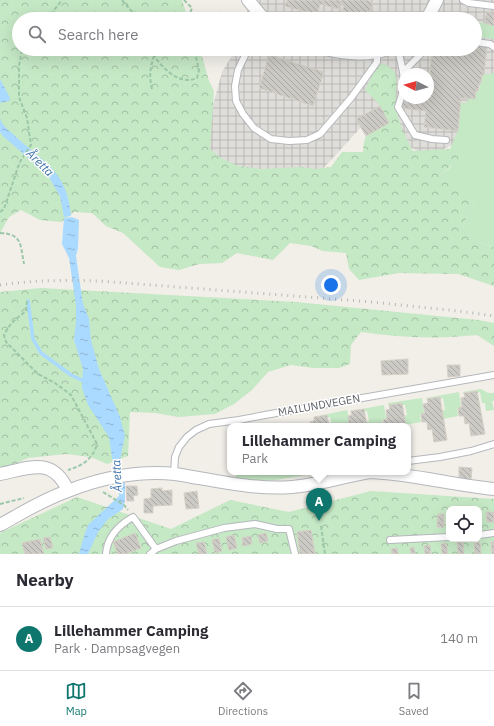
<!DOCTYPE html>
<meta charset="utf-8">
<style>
:root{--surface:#fff;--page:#f7f7f7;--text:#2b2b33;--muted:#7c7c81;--line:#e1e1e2;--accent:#0f766e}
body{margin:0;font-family:"IBM Plex Sans",sans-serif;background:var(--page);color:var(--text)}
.controls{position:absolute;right:12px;bottom:12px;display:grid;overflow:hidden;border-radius:8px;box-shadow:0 4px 16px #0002}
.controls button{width:36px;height:36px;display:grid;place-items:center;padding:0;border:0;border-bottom:1px solid var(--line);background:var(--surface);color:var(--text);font:20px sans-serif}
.compass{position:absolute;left:398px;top:68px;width:36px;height:36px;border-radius:50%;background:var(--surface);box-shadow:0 4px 16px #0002;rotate:276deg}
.you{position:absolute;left:331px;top:285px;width:14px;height:14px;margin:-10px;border:3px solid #fff;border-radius:50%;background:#1a73e8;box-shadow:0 0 0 6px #1a73e833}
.badge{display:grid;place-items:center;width:26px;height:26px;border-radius:50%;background:var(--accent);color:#fff;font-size:13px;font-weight:700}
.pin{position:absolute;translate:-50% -33px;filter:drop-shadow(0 1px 2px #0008)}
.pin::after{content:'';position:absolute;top:21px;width:14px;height:12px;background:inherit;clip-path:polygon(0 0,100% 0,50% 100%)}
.popup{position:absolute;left:227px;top:423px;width:184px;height:52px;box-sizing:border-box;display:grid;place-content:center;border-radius:8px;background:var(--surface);filter:drop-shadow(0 1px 3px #0005);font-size:13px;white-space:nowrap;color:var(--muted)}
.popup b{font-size:15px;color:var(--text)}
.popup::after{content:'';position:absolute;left:50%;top:100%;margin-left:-8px;border:8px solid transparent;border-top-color:var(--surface)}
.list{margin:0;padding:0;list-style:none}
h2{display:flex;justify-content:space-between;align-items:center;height:52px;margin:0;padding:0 16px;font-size:17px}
h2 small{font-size:13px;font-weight:400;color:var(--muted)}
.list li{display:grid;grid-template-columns:26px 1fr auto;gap:12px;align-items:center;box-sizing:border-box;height:64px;padding:0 16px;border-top:1px solid var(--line)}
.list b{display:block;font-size:15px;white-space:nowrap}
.list p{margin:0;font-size:13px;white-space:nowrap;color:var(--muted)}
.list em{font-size:13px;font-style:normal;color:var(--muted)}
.icon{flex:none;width:22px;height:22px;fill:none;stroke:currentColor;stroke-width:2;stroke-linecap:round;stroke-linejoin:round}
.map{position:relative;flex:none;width:494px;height:554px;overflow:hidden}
.search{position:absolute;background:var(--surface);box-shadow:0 4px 16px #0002;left:12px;right:12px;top:12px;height:44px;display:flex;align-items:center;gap:10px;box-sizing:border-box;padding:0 14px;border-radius:22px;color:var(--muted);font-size:15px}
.sheet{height:116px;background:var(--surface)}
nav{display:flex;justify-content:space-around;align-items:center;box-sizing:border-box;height:56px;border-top:1px solid var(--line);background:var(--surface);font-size:11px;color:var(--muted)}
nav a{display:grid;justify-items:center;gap:2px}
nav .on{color:var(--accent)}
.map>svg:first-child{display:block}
</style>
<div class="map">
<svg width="494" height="554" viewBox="0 0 494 554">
<defs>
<pattern id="industrial-grid" width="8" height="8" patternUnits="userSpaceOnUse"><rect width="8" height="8" fill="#e0deda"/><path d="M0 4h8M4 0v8" fill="none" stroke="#b9b8b5"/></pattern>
<pattern id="forest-crowns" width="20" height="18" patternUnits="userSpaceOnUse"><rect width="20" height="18" fill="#c5e8c5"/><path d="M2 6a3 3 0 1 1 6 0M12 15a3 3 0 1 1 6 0" fill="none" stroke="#a3c0a4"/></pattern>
<pattern id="water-ripples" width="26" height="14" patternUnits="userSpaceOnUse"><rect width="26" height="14" fill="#aadaff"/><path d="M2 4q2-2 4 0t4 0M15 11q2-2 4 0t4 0" fill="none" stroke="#8eb4d2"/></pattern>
<pattern id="building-back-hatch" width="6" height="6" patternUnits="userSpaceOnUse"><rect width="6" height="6" fill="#cccac5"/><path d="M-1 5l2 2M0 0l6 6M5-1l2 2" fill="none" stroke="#a9a8a4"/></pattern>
</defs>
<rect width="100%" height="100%" fill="#f1efe8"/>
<path fill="url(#industrial-grid)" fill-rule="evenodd" d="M247,0H494V74L456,143L427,157L395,138L386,100L319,173L229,171L203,142L222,72L236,49H475V19H247ZM404,74H428V98H404Z"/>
<path fill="#c5e8c5" d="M487,22L494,23V39L475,37V23Z
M494,72V247C481,245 471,236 463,227L467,216L475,205L464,193L441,174L451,167L454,149H450L458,130L460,103H467L468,98L475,99L476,90H479L482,74H491Z
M481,389L488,393H494V401H492L494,410L486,411L485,403H482L480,392L477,393L476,391L463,393V392Z
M459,392L461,407L457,408L458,416L443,419L441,411L445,410L443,398L439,399V397L426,399V398Z
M422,398L424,413L420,414L421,422L404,425L403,416L407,415L405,405H401V403L388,405V403Z
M384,405L386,419L382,420L383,426H366L365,422L369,421L367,411H363V409L351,411Z
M347,410L350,425L345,426H332L330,417L326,418L325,415L313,417Z
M238,472H306V475L276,480L258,481L234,478L237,475Z"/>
<path fill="url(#forest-crowns)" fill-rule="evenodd" d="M0,0H182L187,15L193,14L194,19H19V49H200L209,81L214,91L210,149L221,158L238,166L261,169L301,167L315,169L331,167L342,152H363C364,134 369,129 380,116L379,104L365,90L373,74L380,63L387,65L395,72C398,85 395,92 396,103C397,121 405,136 413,151L450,149H454L465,155L441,174L453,180L475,205L467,216L463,227C471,236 481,245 494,247V286L458,274L399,273L359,280L349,269L346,253L323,251L311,246L290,243L273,260L237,253L222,263L199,264L179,270L160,267L123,233L106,226L92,213L74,212L61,222L40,220L21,210L9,217L0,233Z
M41,288L296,302L478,320L494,323V346L477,335C439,339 399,338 361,332L351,345L350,364L339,368H313L291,365L268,372L252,390L234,404L215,414L178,417L156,413L130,412L128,456L107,464L91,457L66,454L28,458L0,470V292Z
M371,491L494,499V554H0V533L77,497L171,529L230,500L289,512ZM449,509H479V539H449Z"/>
<path fill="url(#water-ripples)" d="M0,79L10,98L9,101L0,103Z
M0,118C2,125 7,129 13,134C43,163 67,169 71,216L64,217L60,196L47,174L4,137L0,132Z
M72,217L79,220L78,248L76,256L83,304L89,319L91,340L99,369L120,417L125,436L120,460L125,484V500L123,509L108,519L98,532L88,554H79L84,536L88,525L119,496V492L116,484L109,437L88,405L82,388L83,369L74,340L76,321V305L69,258L62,244L64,218Z"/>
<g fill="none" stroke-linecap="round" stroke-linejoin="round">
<path stroke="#aadaff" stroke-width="3.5" d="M28,301L33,339L41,353L71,375L86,382"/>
</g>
<path fill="url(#building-back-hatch)" stroke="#d6d1c6" d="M287,0H366L373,2L368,19L342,11L344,6L339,4L338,9L320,4L317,15L285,6Z
M487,11L494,12V26L484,23Z
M220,12L221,19H205V16H209V14Z
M475,45L487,46L484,75H482L481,83H479L478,91H476L475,99L461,98L458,131L424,127L426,111L401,108L402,99L411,100L412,98H428L432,49L465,53L466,49H475Z
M216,49H233V51L216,53Z
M269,55L324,72L313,106L259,88Z
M380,106L389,123L366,136L356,119Z
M408,359V374L382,375L381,361Z
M447,365H460V376L448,377Z
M477,391L485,434L471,436L469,423L465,424L464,416H459L458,408L462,407L461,398L465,397L464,393Z
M440,397L447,440L434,442L432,429L428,430L427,422H422L421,414L425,413L423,404L428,403L427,399Z
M402,403L406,426H384L383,420L387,419L386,410L390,409L389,405Z
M364,409L367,426H345L349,425L348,416L352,415L351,411Z
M327,415L329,426H311L310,422L314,421V417Z
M459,467L472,468L471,480H459Z
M126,486H137L138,495L133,496L134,501H127Z
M162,488V491L172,490V505L153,506V513H144V499L151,498V489Z
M197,491L199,508L186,509L184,493Z
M486,512H494V522H487Z
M438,514H444V527H437Z
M311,530L315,554H300L297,532Z
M135,533L141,548L126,554H118L113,542Z
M266,533L268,541L260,543L258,535Z
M234,535L237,548L229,550L226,537Z
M251,536L252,544L243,546L242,538Z
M50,537L53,548L46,549L43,538Z
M219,538L222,551L215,553L212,540Z
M40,539L44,554H25L22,543Z
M494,541V554H492L491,542Z
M204,542L207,554H199L196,543Z
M457,542H463L464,554H458Z
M480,542L481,554H475L474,543Z
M446,543L448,554H442L441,544Z
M430,545L431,554H425L424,546Z
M414,547L415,554H411L410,548Z
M397,548L398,554H392L391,549Z"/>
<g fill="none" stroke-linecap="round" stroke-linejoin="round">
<g stroke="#b5b8bc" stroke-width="8">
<path id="lane" d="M463,0L469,3L494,6
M475,42L490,44L494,47
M248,49L238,70L235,86L236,101L243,114L254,128L271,139L289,141L307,140L320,134L351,98L377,62V53
M398,49L403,72L404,84
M403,72L426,49
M404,88L398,107L415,135L432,139L446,140
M408,461L440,457L471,451L494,444
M174,474L175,457L179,447L187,437L196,430L209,424L239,420L265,415L494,375
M479,535L494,533
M390,540L449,537
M156,549L176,541L224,528L255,524L277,529H289L295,554
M106,554C107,537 119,525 133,517L156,549L150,554"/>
</g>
<g stroke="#b5b8bc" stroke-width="14">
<path id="street" d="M248,0L264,19
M427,19L437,0
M325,49C346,54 368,56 388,49
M371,472C413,474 453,485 494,489
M0,474C29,468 53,456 68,491
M0,525C22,513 44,499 68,491C100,478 140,470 175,474C214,480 253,490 292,487C319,485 344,476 370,472"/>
</g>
<path stroke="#9cc7a9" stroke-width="2" stroke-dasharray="4 2" stroke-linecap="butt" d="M122,0L133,13L136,19
M184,0L192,8L188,19
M47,19L62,0
M150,49C158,64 178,87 197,78L199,70L194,49
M152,89C149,77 150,68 154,56
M0,212L4,209L18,167L21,160L31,145L27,118L19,97V66L22,49
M0,233C23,234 20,245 24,264
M27,301L26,311C17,318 9,324 4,335L6,342L38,374L55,383L71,395L97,444C93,459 82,466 68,470
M103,492L124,505L128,510
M0,504L24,498
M321,526L325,554"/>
<use href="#lane" stroke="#fff" stroke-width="6"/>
<use href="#street" stroke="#fff" stroke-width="12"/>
<path stroke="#b6b7b8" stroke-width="3" stroke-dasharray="1 5" stroke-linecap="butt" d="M0,285C34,280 66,280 100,281L372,302L458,311L494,316"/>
</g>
<g text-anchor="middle" stroke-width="3" stroke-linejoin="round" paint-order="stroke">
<g font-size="11" fill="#5f6368" stroke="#fff">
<text transform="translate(319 405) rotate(-10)" y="4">MAILUNDVEGEN</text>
</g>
<g font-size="12" font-style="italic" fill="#4174aa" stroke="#fff">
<text transform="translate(40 163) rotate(44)" y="4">Åretta</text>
<text transform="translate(117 476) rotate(-93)" y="4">Åretta</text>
</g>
</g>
</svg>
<div class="controls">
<button><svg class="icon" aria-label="locate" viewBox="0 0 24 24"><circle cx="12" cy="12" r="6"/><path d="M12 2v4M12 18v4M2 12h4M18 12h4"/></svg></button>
</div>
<svg class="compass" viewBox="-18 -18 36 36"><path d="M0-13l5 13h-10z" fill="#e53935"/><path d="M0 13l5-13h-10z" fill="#7c7c81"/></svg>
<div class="you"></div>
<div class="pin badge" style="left:319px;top:521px">A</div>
<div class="popup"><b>Lillehammer Camping</b>Park</div>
<div class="search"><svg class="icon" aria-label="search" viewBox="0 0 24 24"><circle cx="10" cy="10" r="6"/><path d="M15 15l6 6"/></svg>Search here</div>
</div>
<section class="sheet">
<h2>Nearby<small></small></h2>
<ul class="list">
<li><span class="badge">A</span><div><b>Lillehammer Camping</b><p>Park · Dampsagvegen</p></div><em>140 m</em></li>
</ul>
</section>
<nav>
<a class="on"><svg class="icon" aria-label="map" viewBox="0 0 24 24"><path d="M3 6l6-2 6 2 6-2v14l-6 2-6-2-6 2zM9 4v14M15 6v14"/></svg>Map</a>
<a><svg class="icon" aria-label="directions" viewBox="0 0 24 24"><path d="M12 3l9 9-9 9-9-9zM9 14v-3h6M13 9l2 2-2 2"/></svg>Directions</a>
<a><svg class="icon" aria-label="saved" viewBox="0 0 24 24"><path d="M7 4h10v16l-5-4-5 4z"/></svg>Saved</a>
</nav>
